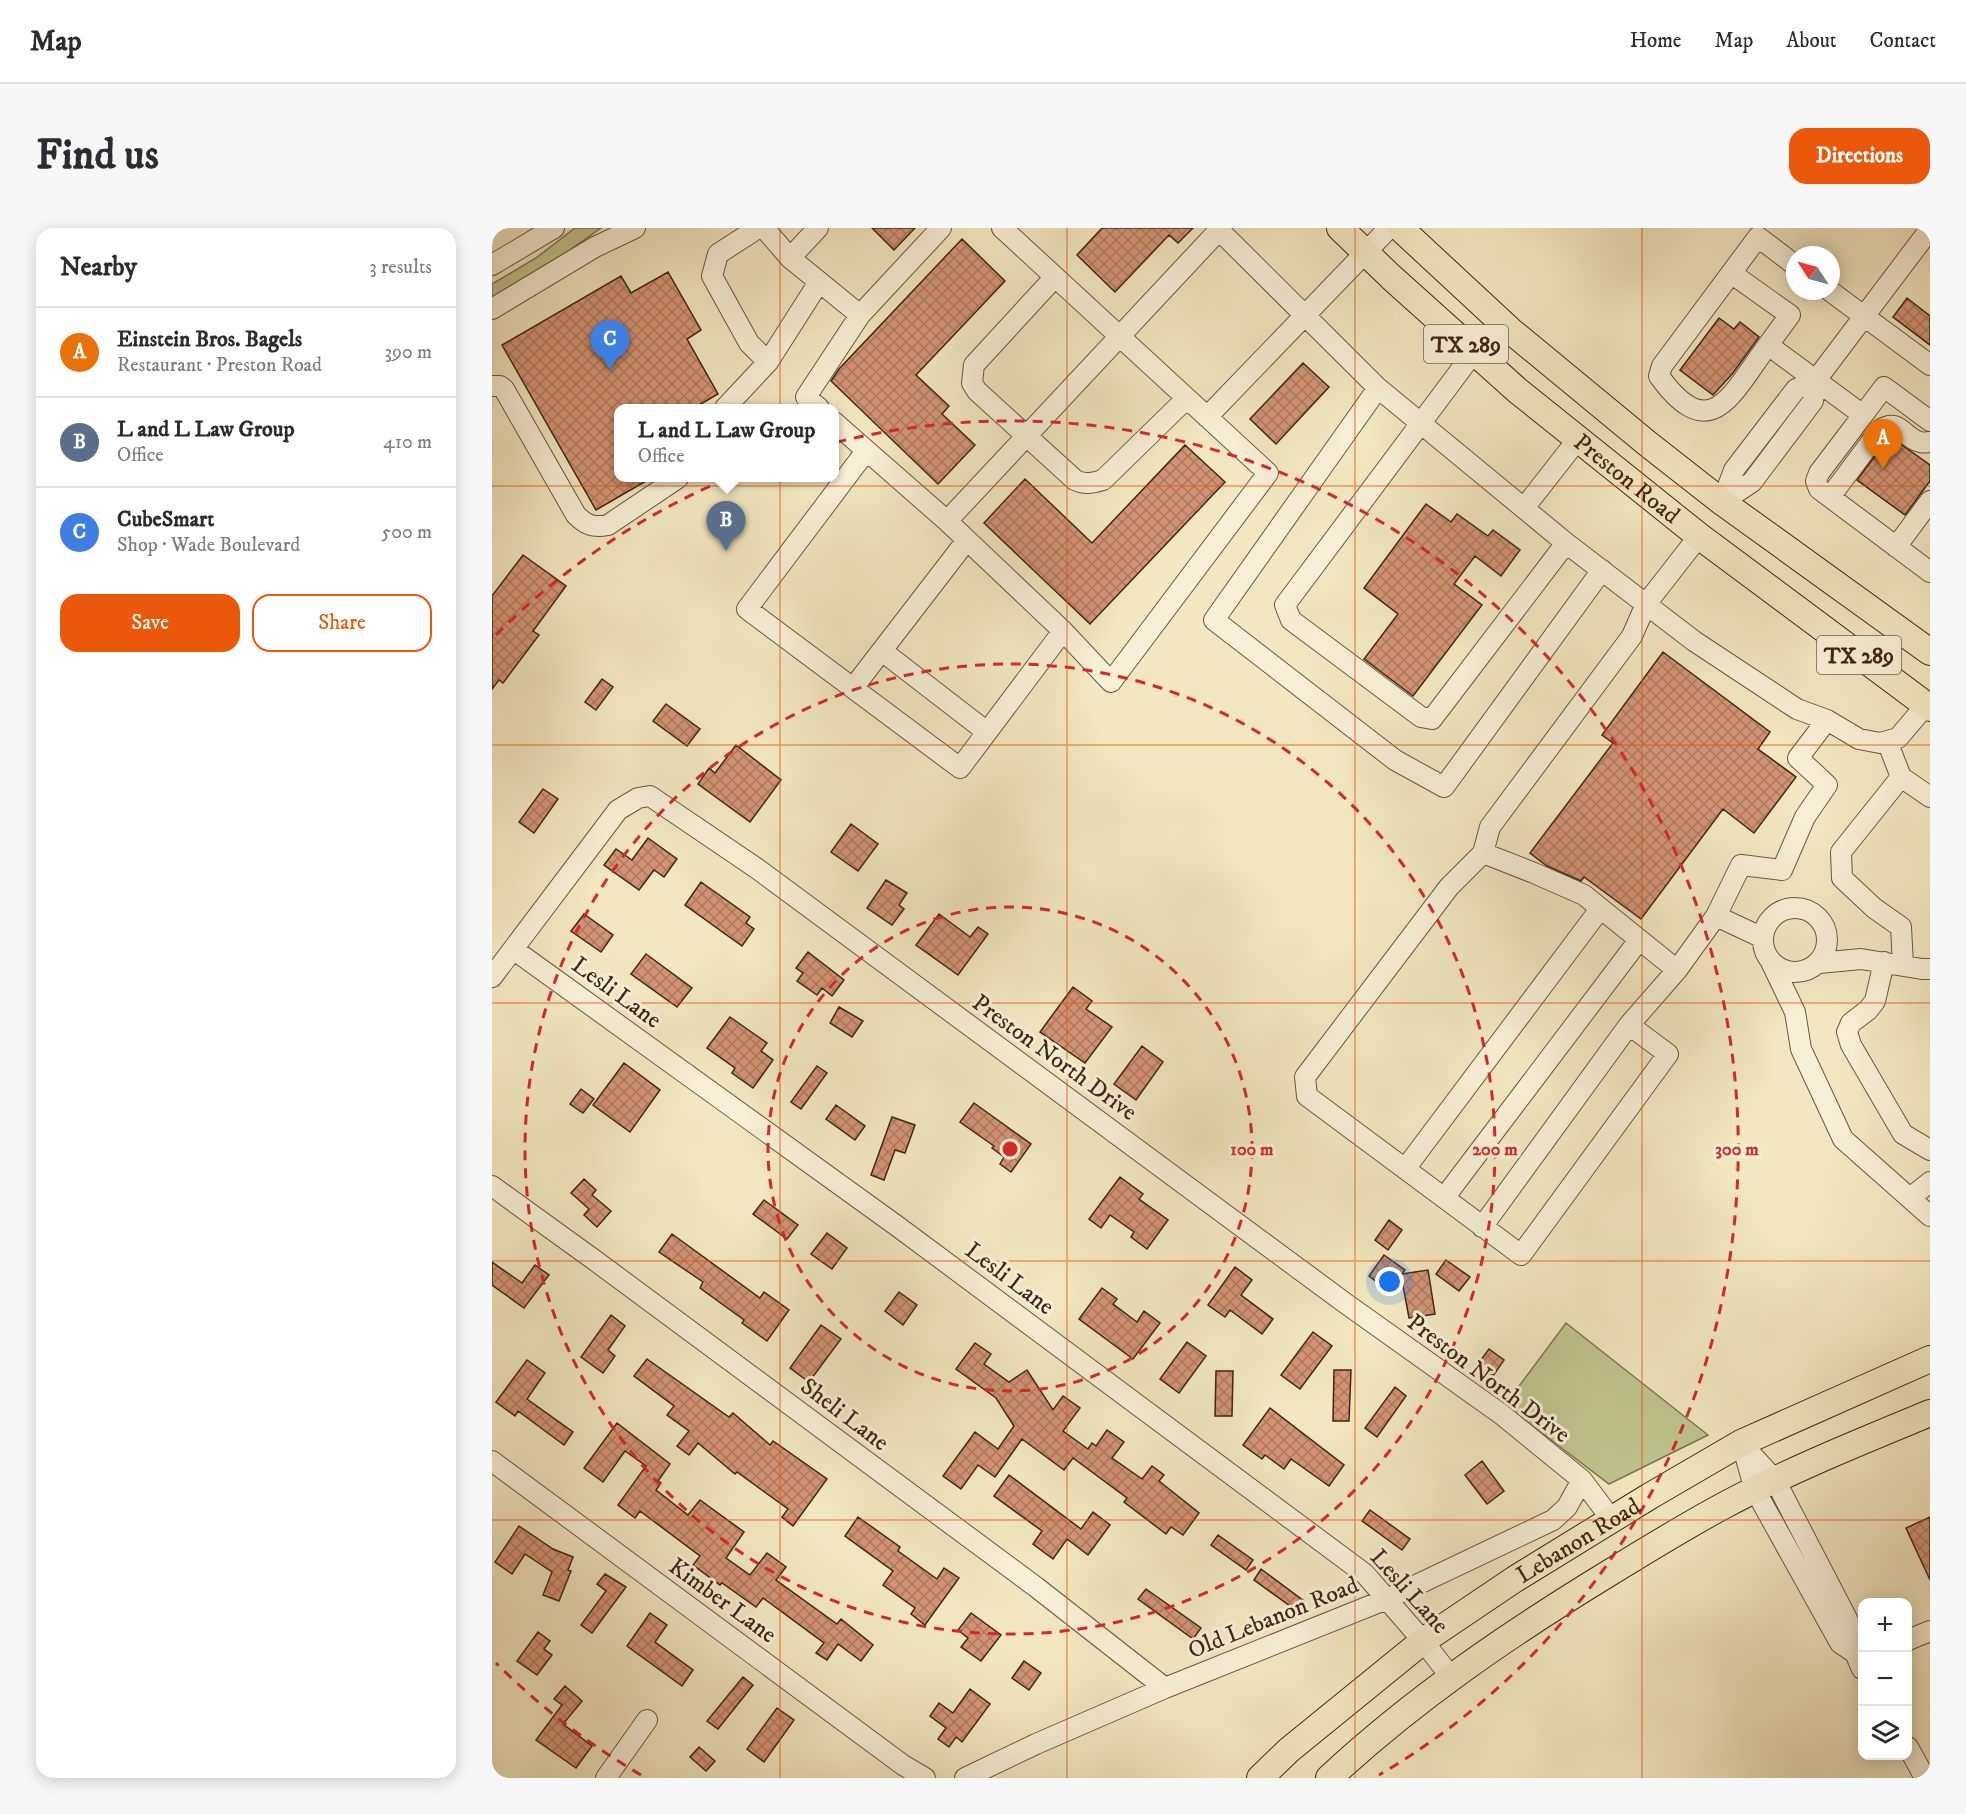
<!DOCTYPE html>
<meta charset="utf-8">
<style>
:root{--surface:#fff;--page:#f7f7f7;--text:#2b2b33;--muted:#7c7c81;--line:#e1e1e2;--accent:#ea580c}
body{margin:0;font-family:"IM FELL DW Pica",serif;background:var(--page);color:var(--text)}
.controls{position:absolute;right:18px;bottom:18px;display:grid;overflow:hidden;border-radius:12px;box-shadow:0 3px 15px #0003}
.controls button{width:54px;height:54px;display:grid;place-items:center;padding:0;border:0;border-bottom:2px solid var(--line);background:var(--surface);color:var(--text);font:30px sans-serif}
.compass{position:absolute;left:1294px;top:18px;width:54px;height:54px;border-radius:50%;background:var(--surface);box-shadow:0 3px 15px #0003;rotate:306deg}
.you{position:absolute;left:898px;top:1054px;width:21px;height:21px;margin:-15px;border:4px solid #fff;border-radius:50%;background:#1a73e8;box-shadow:0 0 0 9px #1a73e833}
.badge{display:grid;place-items:center;width:39px;height:39px;border-radius:50%;background:var(--accent);color:#fff;font-size:20px;font-weight:700}
.pin{position:absolute;translate:-50% -50px;filter:drop-shadow(0 2px 3px #0008)}
.pin::after{content:'';position:absolute;top:32px;width:21px;height:18px;background:inherit;clip-path:polygon(0 0,100% 0,50% 100%)}
.popup{position:absolute;left:122px;top:176px;width:225px;height:78px;box-sizing:border-box;display:grid;place-content:center;border-radius:12px;background:var(--surface);filter:drop-shadow(0 2px 4px #0005);font-size:20px;white-space:nowrap;color:var(--muted)}
.popup b{font-size:22px;color:var(--text)}
.popup::after{content:'';position:absolute;left:50%;top:100%;margin-left:-12px;border:12px solid transparent;border-top-color:var(--surface)}
.list{margin:0;padding:0;list-style:none}
h2{display:flex;justify-content:space-between;align-items:center;height:78px;margin:0;padding:0 24px;font-size:26px}
h2 small{font-size:20px;font-weight:400;color:var(--muted)}
.list li{display:grid;grid-template-columns:39px 1fr auto;gap:18px;align-items:center;box-sizing:border-box;height:90px;padding:0 24px;border-top:2px solid var(--line)}
.list b{display:block;font-size:22px;white-space:nowrap}
.list p{margin:0;font-size:20px;white-space:nowrap;color:var(--muted)}
.list em{font-size:20px;font-style:normal;color:var(--muted)}
.actions{display:flex;gap:12px;padding:18px 24px}
.actions a{flex:1;padding:14px 0;border:2px solid var(--accent);border-radius:18px;text-align:center;font-size:21px;color:var(--accent)}
.actions .main{background:var(--accent);color:#fff}
.icon{flex:none;width:33px;height:33px;fill:none;stroke:currentColor;stroke-width:2;stroke-linecap:round;stroke-linejoin:round}
.map{position:relative;flex:none;width:1438px;height:1550px;overflow:hidden;border-radius:18px}
header{display:flex;align-items:center;gap:36px;box-sizing:border-box;height:84px;padding:0 30px;background:var(--surface);border-bottom:2px solid var(--line)}
header strong{font-size:28px}
nav{display:flex;gap:33px;margin-inline-start:auto;font-size:21px}
.intro{display:flex;align-items:center;justify-content:space-between;box-sizing:border-box;height:144px;padding:0 36px}
h1{margin:0;font-size:42px}
.button{padding:15px 27px;border-radius:18px;background:var(--accent);color:#fff;font-size:21px;font-weight:700}
main{display:flex;gap:36px;padding:0 36px}
aside{flex:1;background:var(--surface);border-radius:18px;box-shadow:0 3px 15px #0003}
.map>svg:first-child{display:block}
</style>
<header>
<strong>Map</strong>
<nav><a>Home</a><a>Map</a><a>About</a><a>Contact</a></nav>
</header>
<div class="intro"><h1>Find us</h1><a class="button">Directions</a></div>
<main>
<aside>
<h2>Nearby<small>3 results</small></h2>
<ul class="list">
<li><span class="badge" style="background:#e8710a">A</span><div><b>Einstein Bros. Bagels</b><p>Restaurant · Preston Road</p></div><em>390 m</em></li>
<li><span class="badge" style="background:#5c6f8a">B</span><div><b>L and L Law Group</b><p>Office</p></div><em>410 m</em></li>
<li><span class="badge" style="background:#3f7fe0">C</span><div><b>CubeSmart</b><p>Shop · Wade Boulevard</p></div><em>500 m</em></li>
</ul>
<div class="actions"><a class="main">Save</a><a>Share</a></div>
</aside>
<div class="map">
<svg width="1438" height="1550" viewBox="0 0 1438 1550">
<defs>
<pattern id="building-cross-hatch" width="8" height="8" patternUnits="userSpaceOnUse" patternTransform="scale(1.5)"><rect width="8" height="8" fill="#d39474"/><path d="M0 0l8 8M0 8l8-8" fill="none" stroke="#ad795e"/></pattern>
</defs>
<rect width="100%" height="100%" fill="#f2e7c0"/>
<filter id="stains"><feTurbulence type="fractalNoise" baseFrequency=".00333" numOctaves="4"/><feColorMatrix values="0 0 0 0 .2 0 0 0 0 .09 0 0 0 0 .02 0 0 0 .5 -.17"/></filter>
<radialGradient id="worn" r=".72"><stop offset=".6" stop-color="#630" stop-opacity="0"/><stop offset="1" stop-color="#630" stop-opacity=".3"/></radialGradient>
<path fill="#c0c48e" stroke="#807451" stroke-width="1.5" d="M83,0H109L75,24L0,69V56L44,30Z
M1074,1095L1216,1207L1117,1256L1013,1177Z"/>
<path fill="url(#building-cross-hatch)" stroke="#3f2514" stroke-width="1.5" d="M380,0H423L402,22Z
M610,0H701L686,15L677,7L623,64L585,27Z
M470,11L513,53L424,147L457,178L450,186L483,217L446,256L339,153L347,141Z
M176,44L209,102L195,111L226,166L202,180H126V249H161L104,282L10,117L129,48L139,65Z
M1415,70L1438,88V117L1401,89Z
M1227,90L1242,101L1248,94L1267,109L1241,145L1221,167L1188,142Z
M811,135L837,159L784,216L758,191Z
M1400,210L1438,237V253L1413,287L1365,252L1396,211Z
M693,217L733,254L598,396L492,295L533,251L600,315Z
M934,276L959,294L965,286L996,308L1001,302L1028,322L1009,348L983,328L962,356L990,377L921,468L872,431L906,386L872,360Z
M31,327L74,358L41,403L47,407L11,455L7,452L0,461V368Z
M1171,424L1278,504L1266,521L1304,549L1262,605L1231,581L1149,691L1092,649L1089,653L1055,638L1038,625L1121,515L1110,507Z
M110,451L121,459L104,482L93,474Z
M174,476L208,501L195,518L161,493Z
M244,517L289,552L258,594L206,556L217,540L223,545Z
M51,561L66,571L42,605L27,594Z
M359,596L386,616L366,643L339,624Z
M156,610L185,631L172,649L162,642L147,662L112,637L124,621L140,632Z
M394,652L415,665L407,677L412,681L400,697L375,680Z
M209,654L258,689L254,695L262,701L250,718L193,677Z
M92,686L121,707L109,724L79,703Z
M447,686L478,709L486,699L496,706L466,747L424,717Z
M316,724L352,752L340,768L330,760L325,767L305,753L311,745L304,740Z
M154,726L200,760L185,779L139,746Z
M581,759L600,773L594,781L620,799L593,835L548,804Z
M347,779L371,793L360,809L338,795Z
M238,789L275,815L269,823L281,832L261,860L240,845L243,840L215,820Z
M650,818L671,834L644,872L622,856Z
M132,835L168,862L138,904L101,877Z
M325,838L335,845L309,881L299,874Z
M89,861L102,871L91,885L78,876Z
M482,875L539,916L519,944L508,936L512,929L500,920L502,918L468,894Z
M344,877L373,898L363,912L334,891Z
M400,889L423,897L413,925L403,922L392,952L379,947Z
M628,949L651,966L647,971L676,992L655,1021L639,1009L642,1004L618,987L609,1000L597,991Z
M92,951L104,962L100,967L119,983L105,999L92,987L97,981L79,965Z
M272,972L306,997L295,1011L261,986Z
M897,992L910,1002L896,1022L883,1012Z
M335,1005L355,1020L340,1041L319,1026Z
M180,1006L268,1070L272,1064L297,1082L275,1113L250,1095L252,1092L208,1060L211,1054L167,1024Z
M892,1027L913,1042L910,1046L936,1042L943,1086L917,1090L909,1047L898,1064L877,1048Z
M954,1032L978,1049L967,1063L944,1046Z
M0,1034L30,1055L43,1037L57,1047L32,1080L0,1057Z
M743,1039L760,1052L749,1067L781,1091L770,1106L738,1082L733,1089L716,1077Z
M610,1060L625,1071L621,1076L645,1094L652,1083L668,1095L641,1131L587,1091Z
M407,1064L425,1077L411,1097L393,1083Z
M119,1087L133,1098L116,1122L123,1128L111,1145L89,1129Z
M329,1097L349,1111L317,1154L298,1140Z
M821,1104L840,1118L808,1161L789,1147Z
M695,1114L714,1128L687,1165L668,1151Z
M483,1115L499,1126L492,1136L517,1154L535,1142L561,1182L571,1168L588,1180L571,1203L596,1221L600,1215L604,1218L615,1202L632,1214L620,1230L650,1251L660,1238L672,1247L667,1253L707,1285L691,1307L679,1299L674,1306L632,1274L635,1270L581,1230L572,1242L530,1211L503,1249L486,1237L469,1261L451,1248L483,1204L506,1221L522,1198L504,1170L464,1141Z
M997,1121L1012,1132L1001,1148L985,1137Z
M155,1131L237,1189L241,1185L278,1217L281,1213L335,1251L301,1298L290,1289L296,1281L245,1244L243,1246L206,1215L197,1227L185,1218L197,1203L175,1187L182,1178L142,1148Z
M35,1132L53,1145L35,1171L81,1204L72,1217L26,1183L23,1188L4,1174Z
M842,1142H859L857,1193H841Z
M724,1143H741L740,1188H723Z
M903,1159L914,1168L885,1209L873,1200Z
M778,1180L852,1237L837,1258L799,1231L792,1241L773,1227L770,1231L751,1217Z
M125,1195L178,1236L166,1253L169,1255L164,1262L196,1287L208,1272L252,1304L234,1330L258,1347L275,1325L294,1339L284,1352L345,1396L349,1391L381,1417L369,1433L346,1416L335,1432L324,1425L332,1415L271,1370L264,1379L230,1355L228,1357L201,1337L208,1328L148,1283L143,1290L126,1277L154,1238L133,1223L111,1254L92,1240Z
M990,1233L1012,1263L995,1276L973,1247Z
M517,1247L589,1301L601,1284L618,1297L596,1327L575,1311L561,1331L541,1316L550,1303L502,1268Z
M878,1282L918,1311L910,1322L870,1293Z
M366,1289L408,1319L406,1323L445,1351L452,1340L467,1350L433,1397L419,1386L423,1380L391,1357L401,1343L353,1308Z
M1438,1289V1352L1414,1300Z
M27,1298L61,1321L81,1329L76,1342L79,1343L67,1373L51,1367L60,1344L33,1326L20,1346L3,1334Z
M726,1307L761,1332L754,1342L719,1317Z
M769,1341L812,1373L805,1383L762,1352Z
M113,1346L134,1359L100,1405L89,1397L114,1363L105,1356Z
M654,1361L709,1400L701,1411L646,1371Z
M158,1385L175,1397L163,1414L201,1442L190,1458L135,1418Z
M479,1385L509,1407L489,1433L469,1419L476,1410L466,1402Z
M46,1404L58,1413L52,1421L60,1427L45,1447L25,1433Z
M532,1433L549,1445L537,1462L520,1450Z
M251,1449L261,1457L226,1501L215,1493Z
M73,1458L90,1473L71,1496L100,1518L84,1540L44,1512L70,1477L62,1471Z
M478,1461L498,1476L470,1514L464,1509L457,1519L446,1511L454,1500L438,1488L447,1475L461,1485Z
M285,1480L302,1492L272,1534L255,1521Z
M207,1519L223,1533L214,1543L198,1529Z"/>
<g fill="none" stroke-linecap="round" stroke-linejoin="round">
<g stroke="#6c563f" stroke-width="22">
<path id="minor" d="M266,0L226,26L220,48L257,115L276,134L327,54
M272,0L298,30L368,87
M727,2L886,160
M298,30L326,0
M0,37L62,0
M1303,37L1266,9L1170,138L1167,148C1219,220 1240,165 1276,117L1371,187L1327,245L1324,253L1327,261L1438,344
M1239,45L1298,87L1276,117
M562,50L482,137L480,155L485,163L583,252C593,257 601,255 611,252L694,171
M1338,63L1438,137
M0,81L103,19L143,0
M982,124L793,377L799,392L929,489L940,491L1074,315
M0,158H8L12,161L84,287C94,297 101,300 116,297L186,250
M233,180L276,134
M327,180L314,169L368,87L449,0
M1371,187L1392,159L1438,193
M715,189L897,0
M342,194L455,293L571,403L619,454L776,245L510,0
M374,223L255,381L468,540L571,403
M1338,269L1388,202C1408,189 1411,210 1428,214C1431,215 1435,214 1438,214
M1230,274L1260,254L1321,173L1324,152L1438,1
M1230,274L1242,242L1304,161L1324,152
M1032,280L1086,211
M455,293L729,0
M1404,319L1438,273
M1110,342L952,559L903,532L722,392L886,160L1074,315L1202,413L1305,481L1335,492L1367,511L1388,515L1406,510L1434,477
M390,423L495,504
M361,460L475,312
M1395,513L1409,549L1349,624L1350,650L1382,680L1409,699L1411,737
M1409,549L1438,569
M991,625L957,659L813,849L815,868L1029,1027L1176,826L1137,797L1185,742L1224,688
M1271 712a32 32 0 1 1 64 0a32 32 0 1 1-64 0Z
M1271,710L1224,688L1249,637L1290,642L1313,589L1335,557L1306,530L1335,492
M21,721L405,998L873,1346L931,1413L959,1449
M1279,734L1303,784L1309,821L1351,911L1438,988
M1392,734L1383,773L1376,782L1359,795L1355,804L1359,817L1411,906L1438,922
M1327,735L1369,731L1430,741H1438
M1185,742L1092,667L1042,645L991,625L998,599L1140,408L1154,376L1207,308
M0,749L126,582L146,570L158,568L267,642L853,1075L1009,1186L1090,1252L1120,1292
M913,941L1108,681
M0,958L101,1031L544,1359L673,1460
M952,970L1147,712
M1418,970L1438,954
M990,999L1137,797
M1249,1215L1283,1252L1362,1404L1363,1425L1370,1441
M1251,1220L1263,1262L1348,1415L1363,1425
M0,1233L411,1537L433,1550
M1416,1412L1438,1403
M1416,1519L1433,1550
M114,1550L155,1492
M473,1550L544,1516L673,1460L895,1371L1061,1292L1075,1279L1090,1252"/>
</g>
<g stroke="#3f2514" stroke-width="28">
<g id="major">
<path id="s1" d="M848,0L899,49L1026,163L1207,308L1438,480"/>
<path d="M908,0L1019,103L1156,216L1230,274L1438,424"/>
<path id="s2" d="M768,1550L797,1522L931,1413L1023,1351L1158,1268L1249,1215L1438,1131"/>
<path d="M837,1550C922,1471 1016,1407 1114,1347C1153,1323 1192,1299 1231,1278C1298,1242 1368,1214 1438,1185"/>
</g>
</g>
<use href="#minor" stroke="#f7efd6" stroke-width="20"/>
<use href="#major" stroke="#f2e7c0" stroke-width="26"/>
</g>
<path fill="none" stroke="#e0560c" stroke-width="1.5" stroke-opacity="0.55" d="M288,0V1550M575,0V1550M863,0V1550M1150,0V1550M0,258H1438M0,517H1438M0,775H1438M0,1033H1438M0,1292H1438"/>
<g fill="none" stroke="#d62828" stroke-width="3" stroke-dasharray="10 8">
<circle cx="518" cy="921" r="242"/>
<circle cx="518" cy="921" r="485"/>
<path d="M149 1547A727 727 0 0 1 4 1435M4 407A727 727 0 1 1 887 1547"/>
</g>
<g text-anchor="middle" stroke-width="6" stroke-linejoin="round" paint-order="stroke">
<g fill="#f7efd6" stroke="#76624e" stroke-width="1.5">
<rect x="932" y="97" width="84" height="38" rx="4.5"/>
<rect x="1325" y="408" width="84" height="38" rx="4.5"/>
</g>
<g font-size="22" font-weight="bold" fill="#3f2514">
<text x="974" y="124">TX 289</text>
<text x="1367" y="435">TX 289</text>
</g>
<g font-size="24" fill="#3f2514" stroke="#f7efd6">
<text dy="8" stroke="none"><textPath href="#s1" startOffset="381">Preston Road</textPath></text>
<text transform="translate(125 764) rotate(36)" y="8">Lesli Lane</text>
<text transform="translate(563 829) rotate(36)" y="8">Preston North Drive</text>
<text transform="translate(518 1050) rotate(37)" y="8">Lesli Lane</text>
<text transform="translate(997 1150) rotate(37)" y="8">Preston North Drive</text>
<text transform="translate(353 1186) rotate(37)" y="8">Sheli Lane</text>
<text dy="8" stroke="none"><textPath href="#s2" startOffset="398">Lebanon Road</textPath></text>
<text transform="translate(918 1363) rotate(48)" y="8">Lesli Lane</text>
<text transform="translate(231 1372) rotate(36)" y="8">Kimber Lane</text>
<text transform="translate(781 1389) rotate(-22)" y="8">Old Lebanon Road</text>
</g>
</g>
<circle cx="518" cy="921" r="9" fill="#d62828" stroke="#f7efd6" stroke-width="3"/>
<g font-size="18" text-anchor="middle" font-weight="bold" fill="#d62828" stroke="#f7efd6" stroke-width="6" stroke-linejoin="round" paint-order="stroke">
<text x="760" y="927">100 m</text>
<text x="1003" y="927">200 m</text>
<text x="1245" y="927">300 m</text>
</g>
<rect width="100%" height="100%" filter="url(#stains)"/>
<rect width="100%" height="100%" fill="url(#worn)"/>
</svg>
<div class="controls">
<button>+</button>
<button>−</button>
<button><svg class="icon" aria-label="layers" viewBox="0 0 24 24"><path d="M12 4l9 5-9 5-9-5zM3 14l9 5 9-5"/></svg></button>
</div>
<svg class="compass" viewBox="-18 -18 36 36"><path d="M0-13l5 13h-10z" fill="#e53935"/><path d="M0 13l5-13h-10z" fill="#7c7c81"/></svg>
<div class="you"></div>
<div class="pin badge" style="left:1391px;top:241px;background:#e8710a">A</div>
<div class="pin badge" style="left:234px;top:323px;background:#5c6f8a">B</div>
<div class="popup"><b>L and L Law Group</b>Office</div>
<div class="pin badge" style="left:118px;top:142px;background:#3f7fe0">C</div>
</div>
</main>
